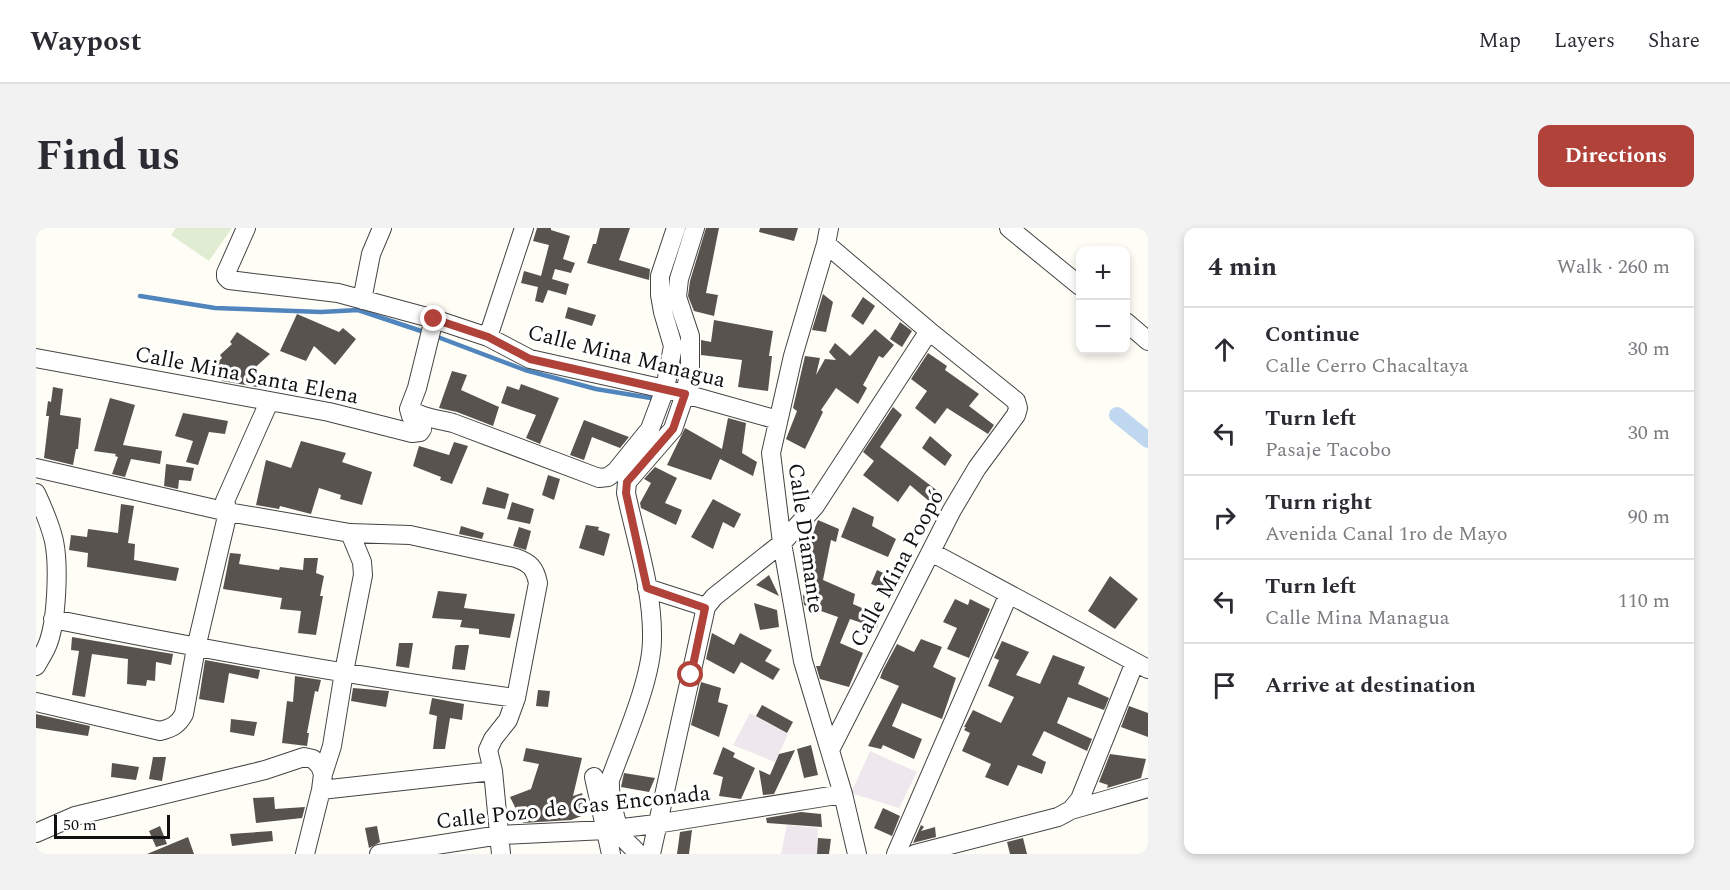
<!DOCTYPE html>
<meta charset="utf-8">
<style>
:root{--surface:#fff;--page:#f2f2f3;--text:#2b2b33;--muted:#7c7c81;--line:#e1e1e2;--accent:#b0423a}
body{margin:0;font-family:Spectral,serif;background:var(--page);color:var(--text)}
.controls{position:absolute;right:18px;top:18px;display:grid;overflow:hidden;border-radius:12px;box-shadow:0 3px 9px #0003}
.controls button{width:54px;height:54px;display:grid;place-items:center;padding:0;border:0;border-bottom:2px solid var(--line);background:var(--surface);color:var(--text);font:30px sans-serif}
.scale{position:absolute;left:18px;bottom:15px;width:116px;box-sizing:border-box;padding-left:6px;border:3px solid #111;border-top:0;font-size:16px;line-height:21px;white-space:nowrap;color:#111;-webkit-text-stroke:4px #fff;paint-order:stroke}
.stop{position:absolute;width:18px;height:18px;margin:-14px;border:4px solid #b0423a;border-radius:50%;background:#fff}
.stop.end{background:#b0423a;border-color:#fff;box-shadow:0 2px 6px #0008}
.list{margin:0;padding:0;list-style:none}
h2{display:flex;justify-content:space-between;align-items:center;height:78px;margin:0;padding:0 24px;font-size:26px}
h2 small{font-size:20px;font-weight:400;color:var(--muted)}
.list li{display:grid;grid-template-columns:39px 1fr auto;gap:18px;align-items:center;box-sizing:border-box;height:84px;padding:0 24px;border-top:2px solid var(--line)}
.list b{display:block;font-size:22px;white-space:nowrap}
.list p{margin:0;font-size:20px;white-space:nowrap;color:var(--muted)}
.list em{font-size:20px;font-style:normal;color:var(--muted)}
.icon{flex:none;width:33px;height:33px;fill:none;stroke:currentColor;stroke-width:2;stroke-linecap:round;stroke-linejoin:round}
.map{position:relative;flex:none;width:1112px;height:626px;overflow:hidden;border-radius:12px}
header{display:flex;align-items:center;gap:36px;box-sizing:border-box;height:84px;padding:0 30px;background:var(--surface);border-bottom:2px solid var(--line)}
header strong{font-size:28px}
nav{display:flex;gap:33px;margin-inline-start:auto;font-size:21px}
.intro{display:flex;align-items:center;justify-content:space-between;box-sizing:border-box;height:144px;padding:0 36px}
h1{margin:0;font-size:42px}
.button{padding:15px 27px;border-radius:12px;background:var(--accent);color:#fff;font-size:21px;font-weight:700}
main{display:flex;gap:36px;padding:0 36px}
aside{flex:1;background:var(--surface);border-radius:12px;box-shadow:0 3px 9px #0003}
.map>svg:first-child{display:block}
</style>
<header>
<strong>Waypost</strong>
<nav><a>Map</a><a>Layers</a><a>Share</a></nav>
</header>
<div class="intro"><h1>Find us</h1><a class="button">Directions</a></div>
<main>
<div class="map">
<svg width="1112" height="626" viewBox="0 0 1112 626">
<rect width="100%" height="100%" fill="#fefdf6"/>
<path fill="#eee7ed" d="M714,485L752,506L739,534L697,517Z
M834,523L881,544L863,580L815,565Z
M751,597L782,600L781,626H745Z"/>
<path fill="#e1edd3" d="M140,0H196L173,33L135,7Z"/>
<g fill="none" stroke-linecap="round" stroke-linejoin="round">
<path stroke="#5085bd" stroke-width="4.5" d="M104,68L179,80L285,84L322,82L391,105
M399,108L489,142L560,161L621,171"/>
<path stroke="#c0d8ef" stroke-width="16" d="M1081,187L1112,212"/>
</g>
<path fill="#58534e" d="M501,0H515V2L534,8L527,31L539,35L535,45L519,41L516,51L533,56L530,67L512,62L507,75L499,73L502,59L485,55L488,43L505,48L513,17L497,13Z
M564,0H594L583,32L614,41L613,52L551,35L557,16H560Z
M670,0H683L670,65L682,67L678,88L658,83L652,68L654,53Z
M724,0H762L758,13L723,4Z
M787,66L797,74L790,104L776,102Z
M827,69L839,78L827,97L815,88Z
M532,79L560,87L556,98L529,90Z
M261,86L303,104L307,100L320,111L299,137L278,118L270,133L244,123Z
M678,92L737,103L733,128H736L732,163L702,159L706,132L665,127V112L675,114Z
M864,94L876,103L866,119L854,111Z
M839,101L858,117L847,130L843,128L827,157L831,160L822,176L800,160L785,182L787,184L769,221L750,211L761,183L757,180L769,128L784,130L780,147L789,131L800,132L793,124L799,115L814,128Z
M201,104L234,126L211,147L223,158L221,159L186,153L174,141L186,130L184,127L196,116L194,114Z
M892,125L911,138L909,142L943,166L933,178L958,197L952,206L911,180L899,196L879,180L891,163L875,151Z
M416,143L431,147L425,162L463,179L457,198L421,184L403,180Z
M485,156L523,170L504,216L490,210L500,187L465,175L471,158L483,162Z
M17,159L27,161L24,187L45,190L42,221H40L37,237L8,230L13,188H10L12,173L15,174Z
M74,170L99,177L87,217L126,223L124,236L95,231L89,249L76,246L82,229L79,228L80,226L58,223Z
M857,179L866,187L844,219L907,267L900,279L874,257L862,274L827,247L838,233L827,224Z
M147,185L192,193L189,206L173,204L162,237L150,234L157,213L139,208Z
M692,190L710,195L706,225L721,234L717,248L684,231L675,252L631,237L649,200L686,221Z
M548,192L593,209L584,220L556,209L548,232L534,227Z
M894,208L916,227L909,238L886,220Z
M265,213L310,225L306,234L336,244L326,277L304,271L305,267L283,260L275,286L244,278L243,281L220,277L230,232L255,240Z
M418,214L432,218L416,256L404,252L405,249L377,238L383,218L413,227Z
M130,236L158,240L155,253L143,252L142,261L128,258Z
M619,239L641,250L629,275L646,282L640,297L605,280L604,275L615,255L608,251Z
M512,247L524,251L518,272L506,267Z
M451,259L473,266L469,281L446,276Z
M677,271L705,286L698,300L687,294L677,321L655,309Z
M476,274L498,281L494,296L471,291Z
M85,276L98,278L92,315L99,316L98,332L143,340L140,353L51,339L52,325L33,322L35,307L51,309L52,301L82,305Z
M817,279L838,289L836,298L860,311L852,329L805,309Z
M782,292L803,301L800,314L795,312L787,352L819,366L817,376L844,388L841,400L814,391L804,415L827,425L813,459L784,451L780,438H784L802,389L768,377L767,368L776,345L766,342L772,308L775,310Z
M550,297L563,299L562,302L574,306L568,328L543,320Z
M425,298L448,305L446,311L423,306Z
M483,299L495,303L490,322L477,318Z
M194,325L205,326L203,336L243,342L244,339L267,342L268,330H282L280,345L288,348L284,368H287L280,407L262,405L265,383L244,381L246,370L187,361Z
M841,342L862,352L859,365L835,356Z
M733,347L743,368L720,357Z
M1074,348L1102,371L1079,401L1052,383Z
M402,363L431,366L428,380L479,386L474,410L443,406V401L424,399L426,392L396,390Z
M919,371L932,377L934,371L954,381L933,430L911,421L921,400L907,394Z
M718,375L741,382L743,399L724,402Z
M676,405L698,417L704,405L736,422L729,433L744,441L737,452L705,434L698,446L670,431Z
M36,409L137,426L135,437L120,434L119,453L111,452L110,458L91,456L92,431L56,426L49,469L36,467L43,423L35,422Z
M885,411L906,419L897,439L920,450L906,491L866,475L856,498L886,511L878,531L847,517L845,521L832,518L863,458L844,450L847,442L861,416L878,424Z
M966,413L993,424L980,447L1004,456L1017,427L1049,439L1042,456L1073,470L1068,482L1032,469L1021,495L1056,511L1051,523L1008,503L996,527L1010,534L1006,546L982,537L972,558L949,549L955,536L926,523L934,505L928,502L930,499H928L937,482L965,495L978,469L952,458L963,432L958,430Z
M363,415H377L373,440L360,438Z
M421,417H433L429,442L416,441L419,418Z
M169,432L224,442L222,451L193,445L188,475L163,471Z
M259,448L285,452L282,464L279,463L271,505H273L271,518L246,515L251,473L257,474Z
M665,454L685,460L682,474L692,477L683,509L655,497Z
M317,460L353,463L350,479L315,473Z
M502,462L514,463L512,479L500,478Z
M396,470L428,476L426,492L414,490L409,521H397L401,488L393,486Z
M726,477L757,494L751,505L720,488Z
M1093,478L1112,485V509L1085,499Z
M0,486L54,498L52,508L0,500Z
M195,491L221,494L218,508L194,504Z
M775,517L782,547L768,550L761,521Z
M687,519L699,525L697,529L719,540L705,571L683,568L687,549L677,546Z
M490,520L546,530L537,568L546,565L551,586L535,592L487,595L474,569L495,561L503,536L487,533Z
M759,522L738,566L727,567L723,542L734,547L743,526Z
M1074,526L1110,531L1105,550L1071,560L1072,557L1063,554Z
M117,529H130L126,553L113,551Z
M76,535L103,539L100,552L75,549Z
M588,545L619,550L613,564L585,559Z
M238,569L239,581L269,579L266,590L220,595L217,570Z
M847,580L864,588L856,608L838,600Z
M765,584L785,586L786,599L731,595L730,590Z
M885,597L888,599L885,603L899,599L900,609L877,615Z
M124,598L131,616L120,619L113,603Z
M341,598L344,614L333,620L329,600Z
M656,602L653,626H641L644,604Z
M236,603L237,613L196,618L194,606Z
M152,609L158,626H111Z
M782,610L795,611L793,626H781Z
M987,610L991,626H974L971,614Z"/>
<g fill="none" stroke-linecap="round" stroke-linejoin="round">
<g stroke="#444" stroke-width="20">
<path id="minor" d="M210,0L190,45V49L193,52L302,65L398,91L452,109L494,131L642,164L742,192
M793,0L790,16L757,128L735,225L746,315L767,433L807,566L821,626
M973,0L1044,58
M790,16L893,103L980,173L982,180L980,187L941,240L916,282L794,522
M326,72L335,26L346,0
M1090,94L1112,113
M452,109L488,0
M0,130L293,184L376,205L384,204L386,201L375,188L373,181L381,160L398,91
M373,181C386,190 401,191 417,195L563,250L572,249L580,243L614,201L629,161L637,118L627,84L624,67V48L640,0
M0,240L192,284L314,305L374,307L480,330C494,335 499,340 502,355L480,470L472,492L457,511L452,522L457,543L465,626
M0,265C7,280 14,296 18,313C23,337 21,395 11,418C8,425 4,431 0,438
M895,324L1112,441
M611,360L670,379
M17,391C171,422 325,450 480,470
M0,474L124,503C136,500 142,497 148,486L160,420L192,284L189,273L233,174
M287,546L296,518L308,444L327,347L326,334L314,305
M558,549L575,626
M285,562L457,543
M1035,582L1112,560
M0,605L39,588L229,542L268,529L277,531L284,538L287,546L285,562L269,626
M343,626L464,607L570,602L620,596L807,566
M602,626C599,621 593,617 589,612C580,600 573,567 574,552C588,513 616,451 616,411C617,362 600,312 590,265L591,254L637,201L649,166L654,141V108L641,69L643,51L659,0
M615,626L670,379L678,369L746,315L779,278L893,103
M860,626L972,368
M879,626L1022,589L1035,582L1044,571L1099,434"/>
</g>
<use href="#minor" stroke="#fff" stroke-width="18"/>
</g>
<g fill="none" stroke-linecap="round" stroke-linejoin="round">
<path stroke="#b0423a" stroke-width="8" d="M398,91L452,109L494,131L649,166L637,201L591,254L590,265L611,360L669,380L655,447"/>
</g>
<g text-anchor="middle" stroke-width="6" stroke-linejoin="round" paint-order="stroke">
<g font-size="22" fill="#111" stroke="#fff">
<text transform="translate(591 127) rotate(14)" y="8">Calle Mina Managua</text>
<text transform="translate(211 146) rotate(11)" y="8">Calle Mina Santa Elena</text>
<text transform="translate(771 310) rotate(82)" y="8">Calle Diamante</text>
<text transform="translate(860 340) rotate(-62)" y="8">Calle Mina Poopó</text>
<text transform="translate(537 578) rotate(-6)" y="8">Calle Pozo de Gas Enconada</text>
</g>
</g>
</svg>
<div class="controls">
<button>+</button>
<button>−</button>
</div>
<div class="scale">50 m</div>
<div class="stop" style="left:655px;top:447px"></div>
<div class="stop end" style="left:398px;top:91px"></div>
</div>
<aside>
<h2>4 min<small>Walk · 260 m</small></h2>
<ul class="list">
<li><svg class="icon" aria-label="ahead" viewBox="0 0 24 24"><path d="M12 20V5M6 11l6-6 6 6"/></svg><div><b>Continue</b><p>Calle Cerro Chacaltaya</p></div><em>30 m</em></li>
<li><svg class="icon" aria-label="left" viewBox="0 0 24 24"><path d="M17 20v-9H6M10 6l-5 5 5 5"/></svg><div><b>Turn left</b><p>Pasaje Tacobo</p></div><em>30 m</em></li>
<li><svg class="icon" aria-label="right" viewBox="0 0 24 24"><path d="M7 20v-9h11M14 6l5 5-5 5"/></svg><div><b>Turn right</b><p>Avenida Canal 1ro de Mayo</p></div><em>90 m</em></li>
<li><svg class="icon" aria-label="left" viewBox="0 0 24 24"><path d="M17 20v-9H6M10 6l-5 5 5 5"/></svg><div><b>Turn left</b><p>Calle Mina Managua</p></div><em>110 m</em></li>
<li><svg class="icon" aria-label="arrive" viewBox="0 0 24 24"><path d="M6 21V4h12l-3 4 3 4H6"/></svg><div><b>Arrive at destination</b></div></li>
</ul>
</aside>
</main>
